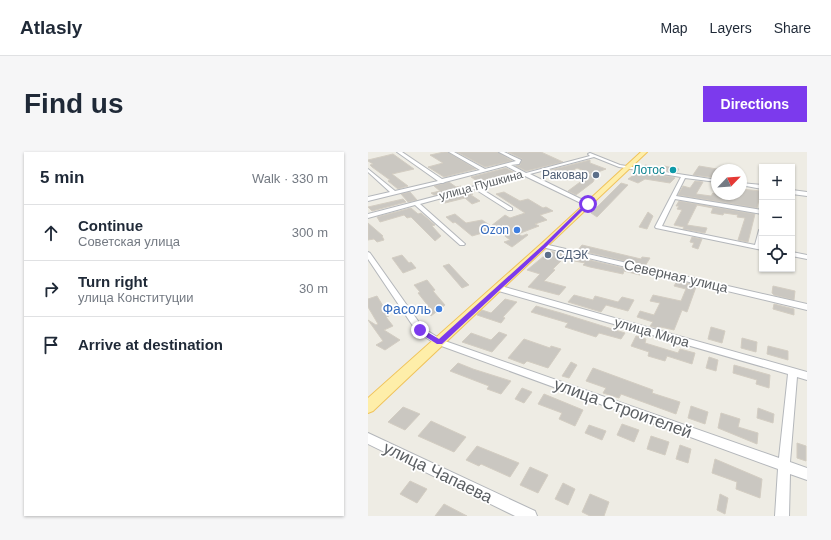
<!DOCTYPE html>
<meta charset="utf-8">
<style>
:root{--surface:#fff;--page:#f6f6f7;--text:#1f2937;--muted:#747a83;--line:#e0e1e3;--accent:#7c3aed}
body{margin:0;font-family:Helvetica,sans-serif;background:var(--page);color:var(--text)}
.controls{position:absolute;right:12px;top:12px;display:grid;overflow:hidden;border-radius:0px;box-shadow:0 1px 3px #0004}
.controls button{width:36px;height:36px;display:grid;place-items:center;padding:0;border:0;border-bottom:1px solid var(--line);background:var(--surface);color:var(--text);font:20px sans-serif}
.compass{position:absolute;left:343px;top:12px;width:36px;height:36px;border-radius:50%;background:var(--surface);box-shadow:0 1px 3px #0004;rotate:65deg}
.stop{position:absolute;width:12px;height:12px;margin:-9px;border:3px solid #7c3aed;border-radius:50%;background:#fff}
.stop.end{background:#7c3aed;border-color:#fff;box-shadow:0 1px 4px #0008}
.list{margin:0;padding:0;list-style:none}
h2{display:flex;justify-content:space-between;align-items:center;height:52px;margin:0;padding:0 16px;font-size:17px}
h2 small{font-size:13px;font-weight:400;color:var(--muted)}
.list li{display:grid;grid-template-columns:26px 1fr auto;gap:12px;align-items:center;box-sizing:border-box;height:56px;padding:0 16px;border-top:1px solid var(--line)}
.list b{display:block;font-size:15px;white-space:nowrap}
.list p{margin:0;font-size:13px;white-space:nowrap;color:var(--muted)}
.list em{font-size:13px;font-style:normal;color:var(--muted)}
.icon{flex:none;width:22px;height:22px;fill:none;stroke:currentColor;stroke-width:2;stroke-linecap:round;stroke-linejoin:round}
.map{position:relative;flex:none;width:439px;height:364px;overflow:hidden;border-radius:0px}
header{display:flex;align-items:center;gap:24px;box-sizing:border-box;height:56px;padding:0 20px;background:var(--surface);border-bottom:1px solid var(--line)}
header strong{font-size:19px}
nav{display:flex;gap:22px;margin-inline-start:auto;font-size:14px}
.intro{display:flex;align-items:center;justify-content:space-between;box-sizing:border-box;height:96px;padding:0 24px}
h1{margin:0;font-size:28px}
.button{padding:10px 18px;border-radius:0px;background:var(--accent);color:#fff;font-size:14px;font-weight:700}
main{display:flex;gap:24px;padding:0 24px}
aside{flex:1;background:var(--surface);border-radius:0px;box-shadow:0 1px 3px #0004}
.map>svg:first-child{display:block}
</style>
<header>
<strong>Atlasly</strong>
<nav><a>Map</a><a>Layers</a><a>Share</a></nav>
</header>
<div class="intro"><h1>Find us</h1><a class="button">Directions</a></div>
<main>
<aside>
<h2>5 min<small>Walk · 330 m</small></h2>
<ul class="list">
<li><svg class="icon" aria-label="ahead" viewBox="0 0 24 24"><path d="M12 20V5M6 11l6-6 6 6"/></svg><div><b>Continue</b><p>Советская улица</p></div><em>300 m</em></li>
<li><svg class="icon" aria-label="right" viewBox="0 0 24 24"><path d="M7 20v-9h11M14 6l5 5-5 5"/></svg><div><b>Turn right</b><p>улица Конституции</p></div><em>30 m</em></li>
<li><svg class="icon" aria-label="arrive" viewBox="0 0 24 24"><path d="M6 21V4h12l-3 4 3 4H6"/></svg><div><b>Arrive at destination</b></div></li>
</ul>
</aside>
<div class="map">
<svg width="439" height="364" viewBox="0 0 439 364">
<rect width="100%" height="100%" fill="#eeece4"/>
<path fill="#cac7c1" stroke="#d3cdc2" d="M76,0H80L108,17L76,25L60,15L75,11L62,3Z
M89,0H130L144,9L117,15Z
M140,0H173L195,10L158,19L148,14L152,13L154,7Z
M25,2L46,17L24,22L40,34L30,37L20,29L22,28L4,15L2,13L5,12L0,9V8Z
M222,8V11L238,17L230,20L225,30L208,43L200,39L223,22L209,16L192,26L175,20Z
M277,13L294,16L296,14L311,17L309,20L275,15Z
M331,14L349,17V26L325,23Z
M138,16L149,22L112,31L103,25Z
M270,20L304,25L307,26L302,31L277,27L270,31L260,27Z
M327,29L335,30L328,42L343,44L345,41L360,43L361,42H373V37L393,39L389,56L310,43L315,34L322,36Z
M81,30L88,35L93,34L95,36L66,43L63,41L72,39L66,34Z
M253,31L260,33L229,65L223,61Z
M42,40L49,48L40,50L33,42Z
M102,40L105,42L103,43L112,49L104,52L97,46L77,51L72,48Z
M136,40L152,49L160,47L175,56L178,55L185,59L172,63L179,68L167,72L171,74L150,82L154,84L159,82L160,83L144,95L136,90L142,88L128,77L104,84L87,70L85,71L78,65L87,62L98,71L114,68L123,74L137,63L142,66L157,61L128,42Z
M35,47L38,50L4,59L0,55Z
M311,49L387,62L380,90L370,88L377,66L369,65L370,63L356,61L355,63L343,61L345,56L329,53L319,73L339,76L337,81L315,77L316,75L306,73L314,58L309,57L311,54H308Z
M43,56L50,62L53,61L67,73L64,74L73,84L67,89L43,65L39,66L36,63L12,70L9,65Z
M280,60L285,64L279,77L271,75Z
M0,71L15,84H14L16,88L9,90L6,87L0,88Z
M324,85L334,87L330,97L324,95L326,91L322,90Z
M214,93L273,107L274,105L282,106L277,114L210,98Z
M182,99L199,103L185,117L187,118L176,129L198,135L191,143L160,135L172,122L159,118Z
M34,103L41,111L43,110L48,116L35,121L24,106Z
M204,104L273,120L272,123L256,119L255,122L222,115L215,113L217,111L201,108Z
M81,112L95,127L101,133L94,136L75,114Z
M59,128L67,138L65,139L77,153L63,164L58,156L61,155L50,141L52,140L46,133Z
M309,129L328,133V135L319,160L314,158L306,178L293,175L292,177L282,174L285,170L269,165L272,159L286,163L292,151L282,149L285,143L313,149L318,137L306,134Z
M405,134L427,139L426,148L406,143L404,141Z
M206,143L225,148L227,144L250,150L254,145L266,148L260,159L238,153L233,160L200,150Z
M9,144L21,164L18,165L25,174L16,178L32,188L17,198L8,193L15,189L0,168L8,173L10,172L0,155V147Z
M137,147L149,150L135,165L137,166L133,171L109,163L114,158L123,161Z
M406,152L426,157V163L405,157Z
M168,154L193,161L257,181L253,187L231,181L228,185L197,175L200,171L163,160Z
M343,175L357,179L354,191L340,187Z
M131,180L139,183L124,200L94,190L103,181L123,188Z
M268,184L278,187L277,191L310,201L312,197L327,201L324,212L299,204L297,209L280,204L281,200L263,194Z
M374,186L389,190L388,200L373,196Z
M156,187L182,196L183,194L193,197L180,216L159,209L156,212L140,206Z
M400,194L420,199V208L399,202Z
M341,205L350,208L348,219L338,216Z
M203,210L209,213L201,226L194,224Z
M90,211L105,217L143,229L133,242L119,237L121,234L82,219Z
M366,213L402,223L401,236L388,232L389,228L365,221Z
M225,216L285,238L284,241L312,250L308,262L253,242L251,246L235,241L238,236L218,229Z
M154,236L164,240L156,251L147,247Z
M176,242L215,258L207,274L191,267L194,261L170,252Z
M323,254L340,260L337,272L320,266Z
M35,255L52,262L37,278L20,270Z
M390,256L406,262L405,271L389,266Z
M353,261L372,267L370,275L390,281L389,292L350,276Z
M63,269L98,285L86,300L50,284Z
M254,272L271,278L266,290L249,283Z
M221,273L238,279L234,288L217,281Z
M283,284L301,290L297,303L279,297Z
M429,291L438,294V309L429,306Z
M312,293L323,297L320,311L308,307Z
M109,294L151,311L142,325L113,312L111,314L98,308Z
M347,307L394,327L392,346L368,337L369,330L344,321Z
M162,315L180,323L170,341L152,333Z
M42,329L59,337L49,351L32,342Z
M195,331L207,337L200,353L187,347Z
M222,342L241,350L236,364H222L214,360Z
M352,342L360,346L357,362L349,358Z
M76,352L99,364H67Z"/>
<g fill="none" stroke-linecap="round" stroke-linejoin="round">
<g stroke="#b4b7bb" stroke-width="2">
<path id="minor" d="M29,0H34L74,27L112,18L81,0H86L117,17L148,9L131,0H136L153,8L151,12L143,13L158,21L222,4L220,2L222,1L252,13L349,28V30L317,26L308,44L394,58V62L307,47L294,74L387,93L391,78L394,76V98L288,76L287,75L313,25L251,15L226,5L162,22L221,51V53H217L157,24L112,36L144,56V58H140L107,37L52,52L97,92L96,93H92L47,53L0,66V62L153,22L138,14L77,30L75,31H73L0,49V45L22,40L0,20V17L27,39L70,29Z
M373,31L394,33V37L373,33Z
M424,38L439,40V44L424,42Z
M176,92L439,152V158L174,95V93Z
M0,100L2,101L55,176L74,188L411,306L420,222L127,138L126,136L127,134H133L439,220V228L429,225L422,310L439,316V328L422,322L421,364H407L410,317L68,192L49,180L0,107Z
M424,100L439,103V107L424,104Z
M0,281L167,359L169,364H147L0,292Z"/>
</g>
<g stroke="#f0c35b" stroke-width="2">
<path id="major" d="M273,0H279L5,259L0,261V246L173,92Z"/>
</g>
<use href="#minor" fill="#fff" fill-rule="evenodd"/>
<use href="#major" fill="#feeea9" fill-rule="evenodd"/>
</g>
<path fill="#7c3aed" d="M218,51L221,52L178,95L74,192H69L50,180V177H54L71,187L175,93Z"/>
<circle fill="#0f9aa8" stroke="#fff" stroke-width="1.5" cx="305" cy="18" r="4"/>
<g fill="#5c6f8a" stroke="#fff" stroke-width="1.5">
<circle cx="228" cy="23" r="4"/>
<circle cx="180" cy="103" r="4"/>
</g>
<g fill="#3f7fe0" stroke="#fff" stroke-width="1.5">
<circle cx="149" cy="78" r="4"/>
<circle cx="71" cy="157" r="4"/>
</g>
<g text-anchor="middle" stroke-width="3.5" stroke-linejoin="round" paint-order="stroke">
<g font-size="12" fill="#0d838f" stroke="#fff" text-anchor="end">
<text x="297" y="22">Лотос</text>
</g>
<g font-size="12" fill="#4e5e75" stroke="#fff" text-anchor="end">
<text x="220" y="27">Раковар</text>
<text x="188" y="107" text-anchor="start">СДЭК</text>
</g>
<g font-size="12" fill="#5c6064" stroke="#fff">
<text transform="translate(113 33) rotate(-15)" y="4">улица Пушкина</text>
</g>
<g font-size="12" fill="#366cbe" stroke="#fff" text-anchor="end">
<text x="141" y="82">Ozon</text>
</g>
<g font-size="14" fill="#5c6064" stroke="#fff">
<text transform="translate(308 124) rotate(13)" y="5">Северная улица</text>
<text transform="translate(284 180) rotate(16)" y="5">улица Мира</text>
</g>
<g font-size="14" fill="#366cbe" stroke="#fff" text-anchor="end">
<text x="63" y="162">Фасоль</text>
</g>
<g font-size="17" fill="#5c6064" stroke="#fff">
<text transform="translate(255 256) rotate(20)" y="6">улица Строителей</text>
<text transform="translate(70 320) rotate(26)" y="6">улица Чапаева</text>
</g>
</g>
</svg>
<div class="controls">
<button>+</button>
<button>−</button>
<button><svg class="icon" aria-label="locate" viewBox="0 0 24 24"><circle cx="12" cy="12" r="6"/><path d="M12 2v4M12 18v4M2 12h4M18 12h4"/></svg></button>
</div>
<svg class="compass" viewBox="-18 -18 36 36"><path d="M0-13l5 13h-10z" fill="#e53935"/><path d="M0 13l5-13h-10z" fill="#747a83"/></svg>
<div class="stop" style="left:220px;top:52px"></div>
<div class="stop end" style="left:52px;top:178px"></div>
</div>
</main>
